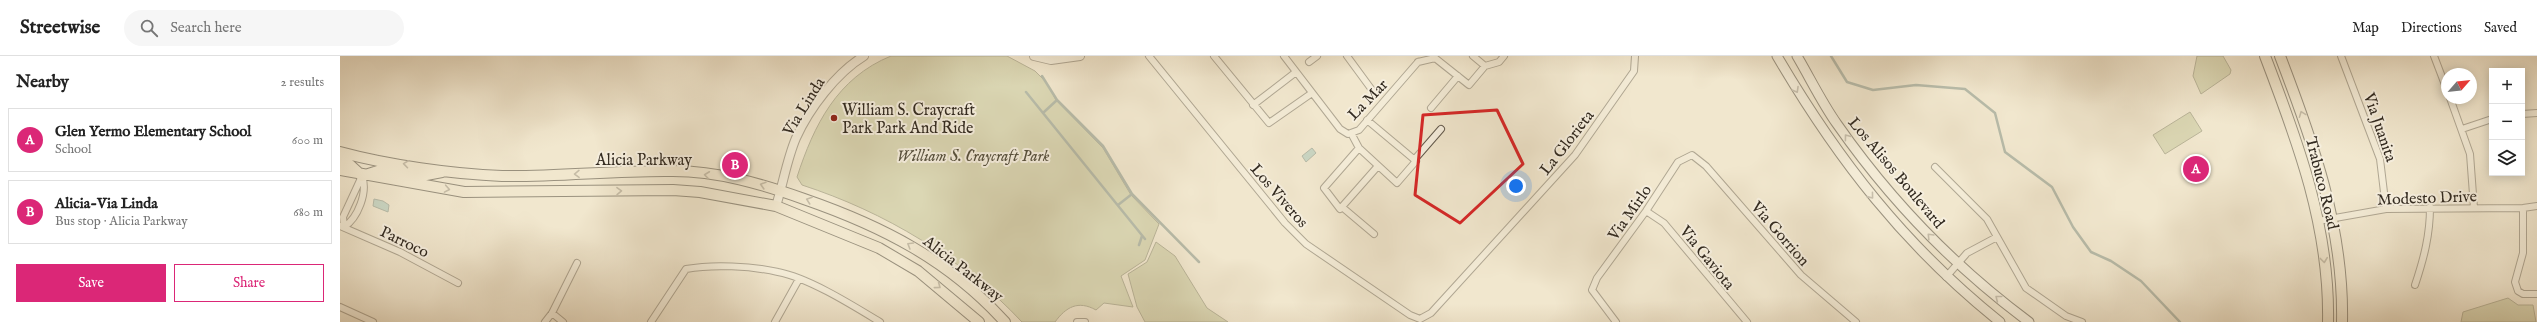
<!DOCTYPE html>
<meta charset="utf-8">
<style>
:root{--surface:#fff;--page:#f6f6f6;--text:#222;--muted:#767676;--line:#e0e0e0;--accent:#db2777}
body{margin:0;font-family:"IM FELL English",serif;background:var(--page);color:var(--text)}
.controls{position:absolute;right:12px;top:12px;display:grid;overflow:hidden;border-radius:0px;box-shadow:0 2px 10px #0003}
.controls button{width:36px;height:36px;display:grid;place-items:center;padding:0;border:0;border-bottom:1px solid var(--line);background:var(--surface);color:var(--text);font:20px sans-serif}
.compass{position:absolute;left:2101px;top:12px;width:36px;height:36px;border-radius:50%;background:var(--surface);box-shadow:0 2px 10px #0003;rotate:62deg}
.you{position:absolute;left:1176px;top:130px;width:14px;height:14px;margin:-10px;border:3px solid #fff;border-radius:50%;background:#1a73e8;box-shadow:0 0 0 6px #1a73e833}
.badge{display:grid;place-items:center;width:26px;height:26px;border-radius:50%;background:var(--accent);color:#fff;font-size:13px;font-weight:700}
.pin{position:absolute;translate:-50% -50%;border:2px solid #fff;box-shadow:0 1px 4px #0006}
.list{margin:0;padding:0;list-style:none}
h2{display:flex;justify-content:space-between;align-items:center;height:52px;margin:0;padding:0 16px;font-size:17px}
h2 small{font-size:13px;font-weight:400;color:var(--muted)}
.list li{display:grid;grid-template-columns:26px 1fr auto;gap:12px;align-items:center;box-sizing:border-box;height:64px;margin:0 8px 8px;padding:0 8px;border:1px solid var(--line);border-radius:0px}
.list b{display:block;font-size:15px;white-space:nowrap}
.list p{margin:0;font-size:13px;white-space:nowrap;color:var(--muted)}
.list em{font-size:13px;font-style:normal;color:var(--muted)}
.actions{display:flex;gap:8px;padding:12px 16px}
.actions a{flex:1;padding:9px 0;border:1px solid var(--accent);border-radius:0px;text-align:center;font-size:14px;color:var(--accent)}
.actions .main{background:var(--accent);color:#fff}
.icon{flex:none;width:22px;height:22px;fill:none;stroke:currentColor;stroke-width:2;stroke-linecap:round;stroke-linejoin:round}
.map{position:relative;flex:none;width:2197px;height:266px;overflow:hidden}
header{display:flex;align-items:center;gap:24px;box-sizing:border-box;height:56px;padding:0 20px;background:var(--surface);border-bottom:1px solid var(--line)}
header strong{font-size:19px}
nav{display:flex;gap:22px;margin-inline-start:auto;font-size:14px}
.search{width:280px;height:36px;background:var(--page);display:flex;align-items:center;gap:10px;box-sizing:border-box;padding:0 14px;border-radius:22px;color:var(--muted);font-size:15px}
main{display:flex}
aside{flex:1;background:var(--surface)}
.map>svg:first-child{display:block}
</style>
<header>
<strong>Streetwise</strong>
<div class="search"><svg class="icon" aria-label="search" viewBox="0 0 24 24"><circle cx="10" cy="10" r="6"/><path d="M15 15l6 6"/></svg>Search here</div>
<nav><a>Map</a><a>Directions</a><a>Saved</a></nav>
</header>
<main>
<aside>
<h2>Nearby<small>2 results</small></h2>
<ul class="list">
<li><span class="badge">A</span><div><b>Glen Yermo Elementary School</b><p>School</p></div><em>600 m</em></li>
<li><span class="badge">B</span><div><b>Alicia-Via Linda</b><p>Bus stop · Alicia Parkway</p></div><em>680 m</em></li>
</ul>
<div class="actions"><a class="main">Save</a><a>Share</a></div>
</aside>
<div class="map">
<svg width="2197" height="266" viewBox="0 0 2197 266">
<rect width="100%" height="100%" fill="#f1e7ce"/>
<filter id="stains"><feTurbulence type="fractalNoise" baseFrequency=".005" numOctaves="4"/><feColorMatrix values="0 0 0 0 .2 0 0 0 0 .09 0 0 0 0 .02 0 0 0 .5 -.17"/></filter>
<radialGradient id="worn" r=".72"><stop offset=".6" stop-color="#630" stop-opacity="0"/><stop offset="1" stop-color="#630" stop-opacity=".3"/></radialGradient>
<path fill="#c0c494" stroke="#79775a" d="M551,0H667L695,15L706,26L716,44L763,92L791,139L819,168L805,204L781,220L793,251L764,247L756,254C738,244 726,251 715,266H682C622,202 545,156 462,129L457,121C474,69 497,22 551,0Z
M1857,0H1883L1891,14L1890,18L1861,38L1853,20Z
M1850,56L1862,75L1825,98L1813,79Z
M816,186L835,200L867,252L888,266H805L797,251L788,218L807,206Z
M2168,242L2178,249H2193L2196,266H2121L2123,256Z"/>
<path fill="#9bc0b6" stroke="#71847a" d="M972,92L976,97L966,106L962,100Z
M34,143L43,145L49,149L48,156L33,150Z"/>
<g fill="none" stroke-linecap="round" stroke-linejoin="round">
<path stroke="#71847a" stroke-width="2.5" d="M1491,0L1507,26L1533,34L1576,29L1625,33L1655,57L1665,96L1712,131L1733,171L1751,196L1771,205L1801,225L1840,266
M702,20L717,44
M686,36L805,183
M704,56L717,44L763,90L792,138
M778,149L792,138L859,206
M799,189L802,180"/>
<g stroke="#62594c" stroke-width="8">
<path id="minor" d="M809,0L945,167L966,188L1070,259L1080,263L1091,257L1235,99L1294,15L1295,0
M874,0L929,67L972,37
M944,0L1000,73L1008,78L1019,74L1078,6
M1007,0L1032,34
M1133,0L1145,10
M2001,0L2040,103L2046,153
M2094,0L2107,34
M969,6L977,0
M1078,6L1095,2L1129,29L1145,10L1159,6L1164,0
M2110,42L2130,98L2134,152
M913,49L956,16
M1091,52L1118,20
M2182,58L2197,57
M2122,73L2152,63
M1011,77L1019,92L1057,127L1076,105L1027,64
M1019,92L984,132L1000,153L1038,110
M1074,104L1101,73
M1595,111L1647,163L1686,232L1726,260L1742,266
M22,120C28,136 18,162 4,171L3,161Z
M1002,151L1034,178
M2183,152V197L2175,226L2178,235L2183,238H2197
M1306,155L1324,167L1407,266
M1978,165L2046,153L2183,152L2197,150
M0,170L60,196L118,227
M1606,221L1627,197L1657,181
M2075,229C2084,202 2090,179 2090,151
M0,251L33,266
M212,257L223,266
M205,266L212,257L237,207
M311,266L346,213C373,208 411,210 438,216C469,222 512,249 540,266
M435,266L459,223
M737,266H745
M1276,266L1252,234L1257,222L1306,155L1338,106L1352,99L1366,110L1461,219L1516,266"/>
</g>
<g stroke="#62594c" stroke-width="10">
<path id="tertiary" d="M694,0L711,4L740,0
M436,150C443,128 447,103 456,82C469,53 496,17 524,0"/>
</g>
<g stroke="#322a20" stroke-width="11">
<path id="secondary" d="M1437,0C1498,104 1565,190 1660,266
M1457,0C1470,22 1482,47 1497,68C1550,144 1615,211 1689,266"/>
</g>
<g stroke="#322a20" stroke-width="12">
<path id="primary" d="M1925,0C1958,86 1990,172 1988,266
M1940,0C1973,86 2004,172 2002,266
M0,96C48,109 112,118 162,120C219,121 276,114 333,115C378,115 422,128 464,143C542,170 609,204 665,266
M0,104L10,109L22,120L44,113L81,120L102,116
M0,114L124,136L333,134L360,136L436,150L539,192L578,215L639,266"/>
</g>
<use href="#minor" stroke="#f6efdf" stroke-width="6"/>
<use href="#tertiary" stroke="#f6efdf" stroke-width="8"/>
<use href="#secondary" stroke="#f6efdf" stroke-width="9"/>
<use href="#primary" stroke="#f1e7ce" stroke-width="10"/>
</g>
<defs><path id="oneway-chevron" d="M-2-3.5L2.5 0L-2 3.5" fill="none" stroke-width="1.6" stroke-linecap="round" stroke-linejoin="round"/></defs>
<g stroke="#948c80">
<use href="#oneway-chevron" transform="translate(1456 34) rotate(60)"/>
<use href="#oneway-chevron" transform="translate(1507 81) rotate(-127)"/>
<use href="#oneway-chevron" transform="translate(1531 140) rotate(51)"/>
<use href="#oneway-chevron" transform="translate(1590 180) rotate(-134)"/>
<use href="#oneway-chevron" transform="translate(1658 242) rotate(-141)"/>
</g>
<g stroke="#928877">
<use href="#oneway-chevron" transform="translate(1962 58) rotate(-111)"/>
<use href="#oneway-chevron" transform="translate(66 108) rotate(-172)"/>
<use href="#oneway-chevron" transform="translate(237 118) rotate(179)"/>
<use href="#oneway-chevron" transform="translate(367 119) rotate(-173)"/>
<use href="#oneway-chevron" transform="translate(423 129) rotate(-163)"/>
<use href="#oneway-chevron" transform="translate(107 133) rotate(10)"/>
<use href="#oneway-chevron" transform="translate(279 135) rotate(-1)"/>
<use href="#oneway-chevron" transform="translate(469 144) rotate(-161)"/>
<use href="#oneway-chevron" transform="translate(570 189) rotate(-149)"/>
<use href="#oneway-chevron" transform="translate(1984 204) rotate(83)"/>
<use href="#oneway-chevron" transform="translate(598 230) rotate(37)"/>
</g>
<path d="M0 0H2197V266H0ZM1157,54L1183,108L1120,167L1075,139L1083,59Z" fill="#f1e7ce" fill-opacity=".55" fill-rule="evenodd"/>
<path fill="none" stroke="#d62828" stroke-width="3" stroke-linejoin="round" d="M1157,54L1183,108L1120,167L1075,139L1083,59Z"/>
<circle fill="#8f2418" stroke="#f6efdf" stroke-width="1.5" cx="494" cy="62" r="4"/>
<g text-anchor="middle" stroke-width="4" stroke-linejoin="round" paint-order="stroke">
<g font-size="16" fill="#322a20" stroke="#f6efdf">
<text transform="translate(1027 43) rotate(-46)" y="6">La Mar</text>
<text transform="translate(463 50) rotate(-58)" y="6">Via Linda</text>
<text transform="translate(2041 71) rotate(71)" y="6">Via Juanita</text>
<text transform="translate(1226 86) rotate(-52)" y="6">La Glorieta</text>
<text x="304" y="109">Alicia Parkway</text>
<text transform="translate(1557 116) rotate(50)" y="6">Los Alisos Boulevard</text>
<text transform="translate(1983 127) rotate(76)" y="6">Trabuco Road</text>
<text transform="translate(940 139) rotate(49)" y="6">Los Viveros</text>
<text transform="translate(2087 141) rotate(-2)" y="6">Modesto Drive</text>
<text transform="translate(1289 156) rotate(-55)" y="6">Via Mirlo</text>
<text transform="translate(1441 177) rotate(49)" y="6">Via Gorrion</text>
<text transform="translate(65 185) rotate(26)" y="6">Parroco</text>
<text transform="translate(1368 201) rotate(51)" y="6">Via Gaviota</text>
<text transform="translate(624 212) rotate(38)" y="6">Alicia Parkway</text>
</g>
<g font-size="16" fill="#322a20" stroke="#f6efdf" text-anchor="start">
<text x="502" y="59">William S. Craycraft<tspan x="502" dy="18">Park Park And Ride</tspan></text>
</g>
<g font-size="16" font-style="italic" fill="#56503d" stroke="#f6efdf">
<text x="633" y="105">William S. Craycraft Park</text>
</g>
</g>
<rect width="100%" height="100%" filter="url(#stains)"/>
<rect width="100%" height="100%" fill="url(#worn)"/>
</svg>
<div class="controls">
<button>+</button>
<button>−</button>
<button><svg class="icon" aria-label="layers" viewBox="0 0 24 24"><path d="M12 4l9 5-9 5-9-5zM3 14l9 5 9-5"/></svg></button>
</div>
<svg class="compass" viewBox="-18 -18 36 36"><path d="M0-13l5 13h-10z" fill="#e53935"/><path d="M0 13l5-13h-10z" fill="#767676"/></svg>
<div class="you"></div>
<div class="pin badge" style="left:1856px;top:113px">A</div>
<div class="pin badge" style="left:395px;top:109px">B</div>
</div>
</main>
